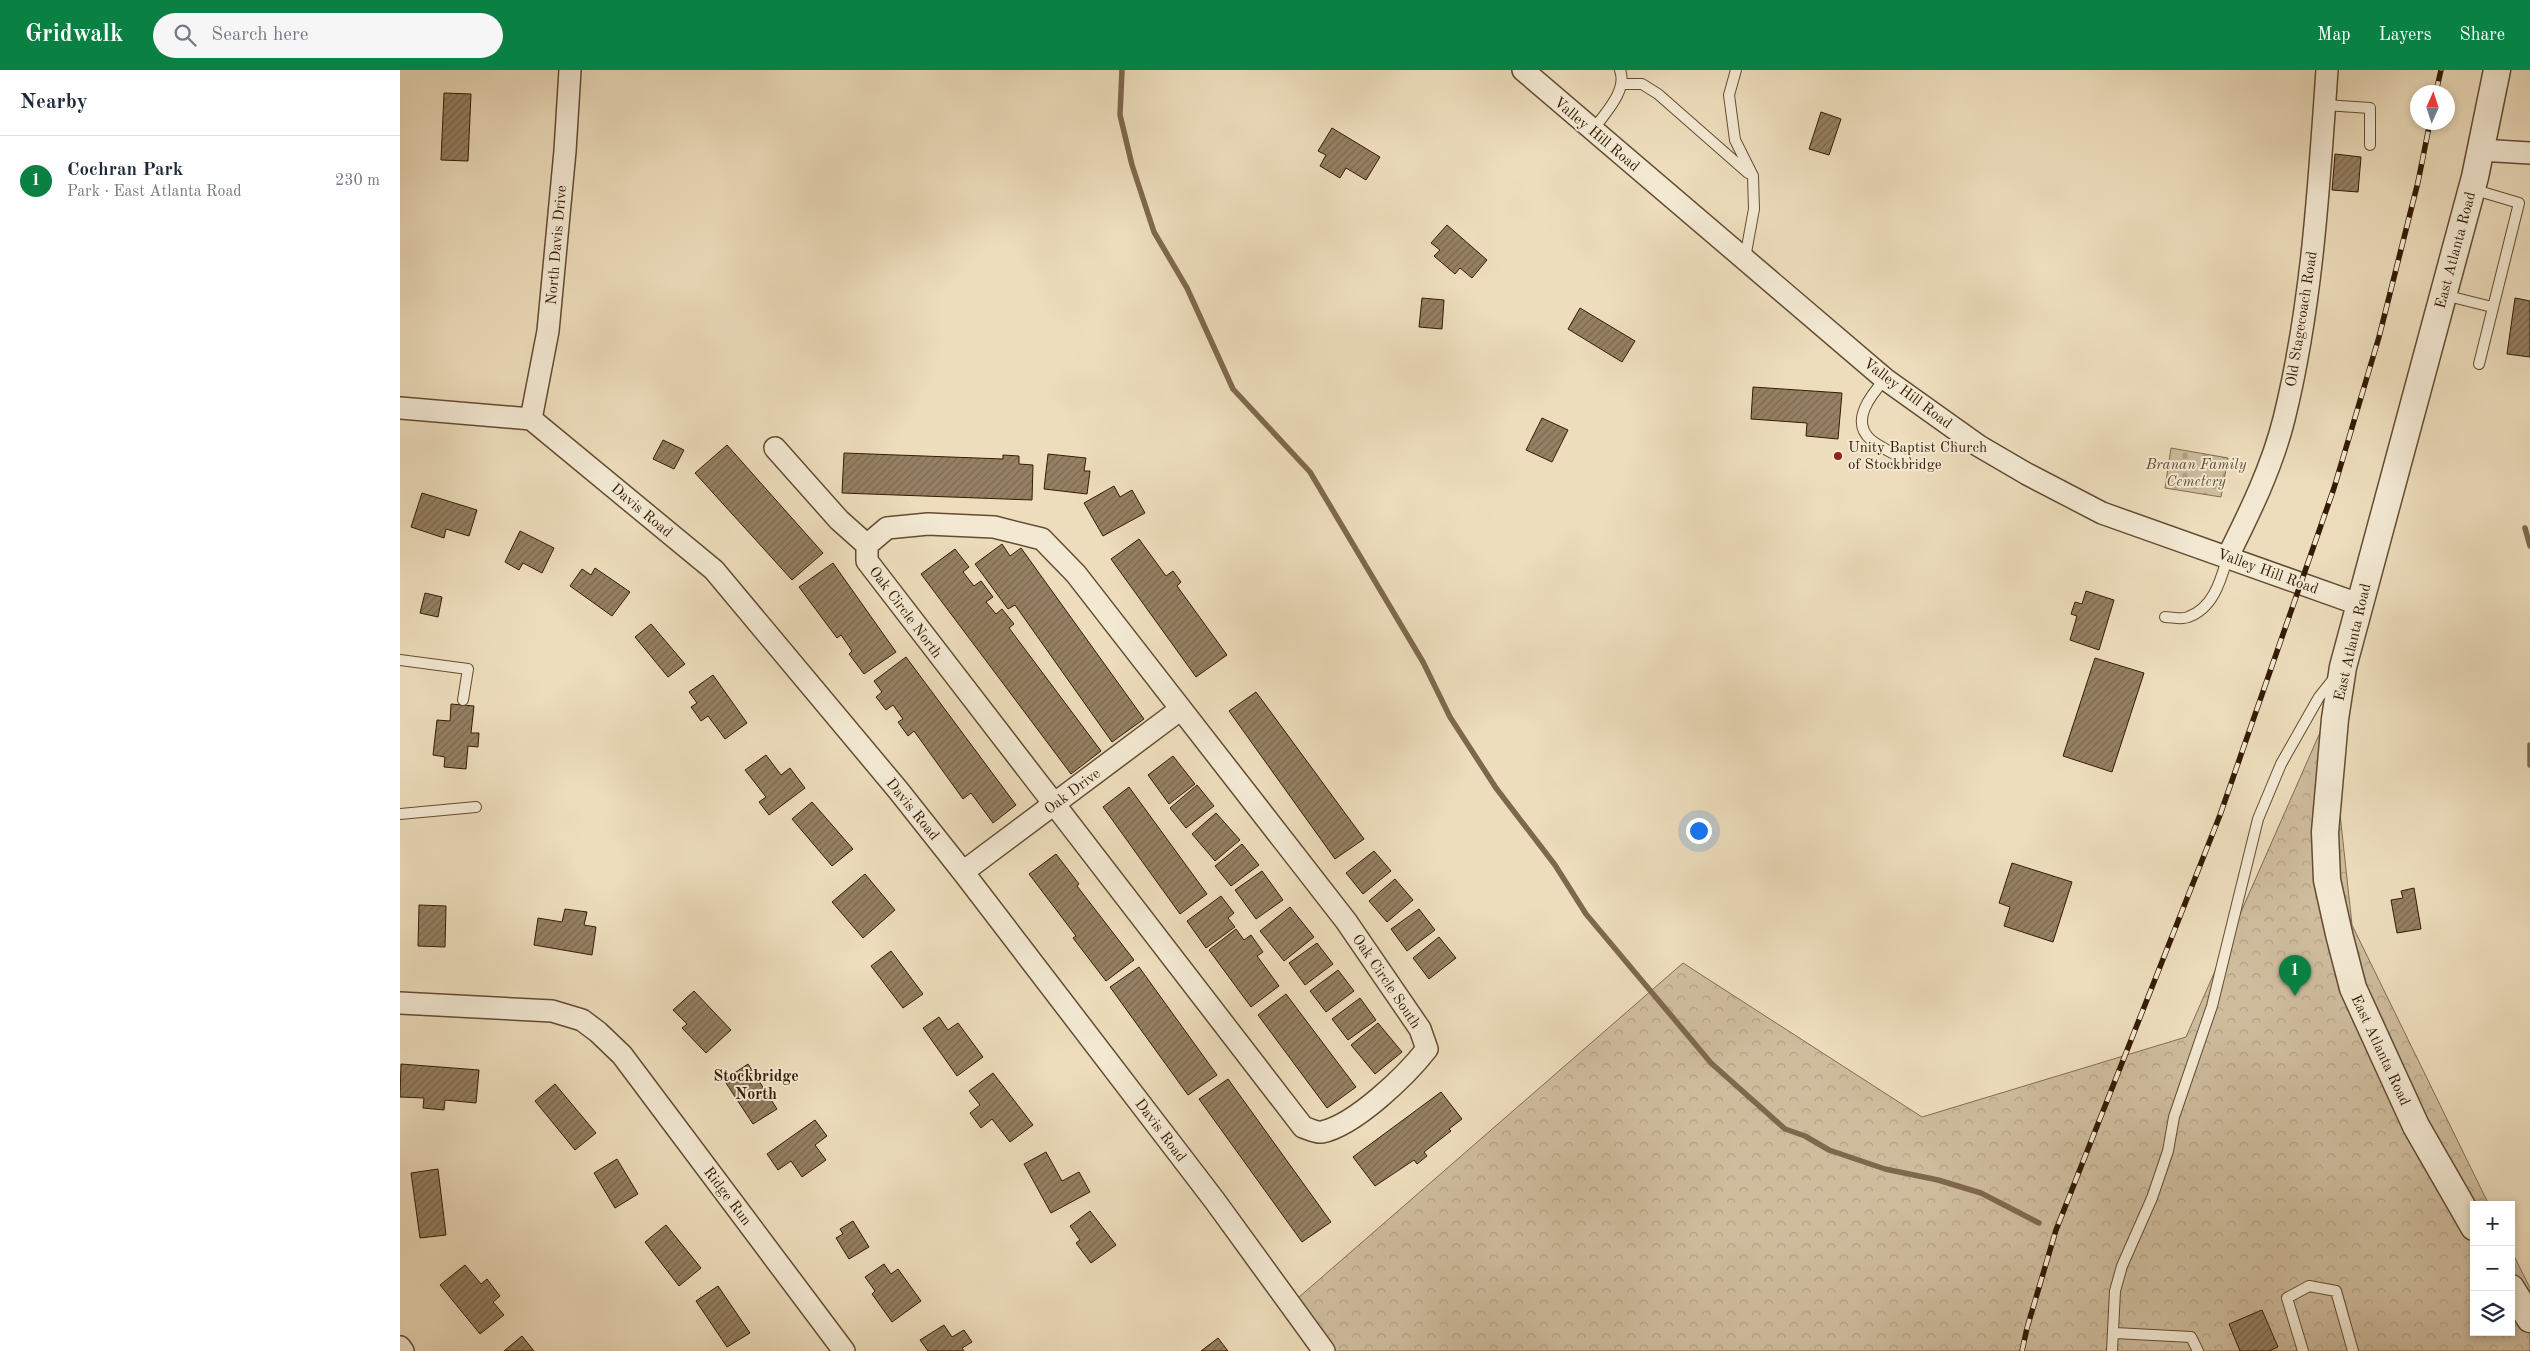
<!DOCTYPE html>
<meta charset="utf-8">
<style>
:root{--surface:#fff;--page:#f6f6f7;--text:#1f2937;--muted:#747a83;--line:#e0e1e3;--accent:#0b8043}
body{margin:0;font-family:"Old Standard TT",serif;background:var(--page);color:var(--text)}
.controls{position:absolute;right:15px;bottom:15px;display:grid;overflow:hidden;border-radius:0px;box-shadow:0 2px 8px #0003}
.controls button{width:45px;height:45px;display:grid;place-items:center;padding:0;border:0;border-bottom:1px solid var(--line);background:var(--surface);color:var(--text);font:25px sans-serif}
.compass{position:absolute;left:2010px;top:15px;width:45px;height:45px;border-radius:50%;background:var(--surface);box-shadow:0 2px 8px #0003;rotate:3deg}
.you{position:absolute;left:1298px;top:760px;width:18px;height:18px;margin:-12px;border:4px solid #fff;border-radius:50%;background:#1a73e8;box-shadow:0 0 0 8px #1a73e833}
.badge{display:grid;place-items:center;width:32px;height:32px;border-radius:50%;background:var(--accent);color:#fff;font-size:16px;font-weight:700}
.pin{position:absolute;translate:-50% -41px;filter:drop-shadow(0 1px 2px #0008)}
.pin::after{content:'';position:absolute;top:26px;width:18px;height:15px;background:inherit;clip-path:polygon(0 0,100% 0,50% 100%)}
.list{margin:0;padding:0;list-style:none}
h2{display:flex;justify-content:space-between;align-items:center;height:65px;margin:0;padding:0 20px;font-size:21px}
h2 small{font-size:16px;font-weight:400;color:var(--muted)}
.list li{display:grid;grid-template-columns:32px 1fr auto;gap:15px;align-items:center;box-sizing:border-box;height:90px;padding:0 20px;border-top:1px solid var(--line)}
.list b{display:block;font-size:19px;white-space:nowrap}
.list p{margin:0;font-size:16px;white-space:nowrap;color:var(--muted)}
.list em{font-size:16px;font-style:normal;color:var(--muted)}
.icon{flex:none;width:28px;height:28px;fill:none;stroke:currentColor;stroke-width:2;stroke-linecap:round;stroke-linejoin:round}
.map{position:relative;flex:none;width:2130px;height:1281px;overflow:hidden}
header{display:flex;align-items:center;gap:30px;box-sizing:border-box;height:70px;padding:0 25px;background:var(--accent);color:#fff}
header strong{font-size:24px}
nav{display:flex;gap:28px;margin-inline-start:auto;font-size:18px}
.search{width:350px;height:45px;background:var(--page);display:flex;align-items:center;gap:12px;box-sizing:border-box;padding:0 18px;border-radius:28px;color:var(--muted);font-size:19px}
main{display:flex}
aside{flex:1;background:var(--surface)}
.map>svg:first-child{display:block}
</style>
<header>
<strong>Gridwalk</strong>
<div class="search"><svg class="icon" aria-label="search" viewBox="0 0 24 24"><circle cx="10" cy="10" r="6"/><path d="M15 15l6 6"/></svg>Search here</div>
<nav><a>Map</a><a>Layers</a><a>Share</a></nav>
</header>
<main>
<aside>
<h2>Nearby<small></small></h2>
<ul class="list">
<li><span class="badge">1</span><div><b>Cochran Park</b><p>Park · East Atlanta Road</p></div><em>230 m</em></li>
</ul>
</aside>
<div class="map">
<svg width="2130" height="1281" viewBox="0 0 2130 1281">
<defs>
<pattern id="forest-crowns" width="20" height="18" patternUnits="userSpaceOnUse" patternTransform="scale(1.25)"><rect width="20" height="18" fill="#cebc9d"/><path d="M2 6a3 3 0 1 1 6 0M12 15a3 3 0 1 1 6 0" fill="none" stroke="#b2a186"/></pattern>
<pattern id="cemetery-stones" width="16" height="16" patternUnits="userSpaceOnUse" patternTransform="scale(1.25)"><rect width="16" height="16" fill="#cebc9d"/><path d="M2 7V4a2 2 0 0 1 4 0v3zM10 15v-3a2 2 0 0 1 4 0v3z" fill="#b2a186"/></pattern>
<pattern id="building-hatch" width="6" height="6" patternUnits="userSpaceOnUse" patternTransform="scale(1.25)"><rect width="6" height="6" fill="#958063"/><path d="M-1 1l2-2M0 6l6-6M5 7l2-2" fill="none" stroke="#7a684f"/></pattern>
</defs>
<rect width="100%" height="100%" fill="#edddbc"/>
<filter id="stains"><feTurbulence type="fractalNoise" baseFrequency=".004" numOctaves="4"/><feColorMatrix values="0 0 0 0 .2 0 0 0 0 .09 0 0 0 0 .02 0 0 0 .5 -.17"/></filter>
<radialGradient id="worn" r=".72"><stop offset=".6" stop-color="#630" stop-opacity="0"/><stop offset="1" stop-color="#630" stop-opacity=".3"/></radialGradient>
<path fill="url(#forest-crowns)" stroke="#826c50" d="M1929,642L1952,855L2089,1135H2074V1262H2111V1180L2130,1218V1281H935L898,1228L1283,893L1522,1047L1786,967Z"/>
<path fill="url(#cemetery-stones)" stroke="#826c50" d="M1771,378L1828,388L1821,427L1765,418Z"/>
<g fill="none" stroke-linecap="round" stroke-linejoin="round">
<path stroke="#7e684c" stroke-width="5.5" d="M722,0L720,45L732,95L754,162L787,218L833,319L910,402L1023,592L1050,647L1096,718L1155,795L1186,844L1311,993L1385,1059L1405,1066L1429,1080L1485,1099L1538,1110L1581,1123L1639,1153
M2125,458L2130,476
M2130,675V695"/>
</g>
<path fill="url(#building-hatch)" stroke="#351b03" d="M44,23L71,24L68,91L41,90Z
M1421,42L1441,49L1429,85L1409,79Z
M932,58L980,87L966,110L946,98L940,108L920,96L926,85L918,81Z
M1935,84L1961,87L1958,122L1932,120Z
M1047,155L1087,190L1072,208L1060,198L1055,204L1034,186L1040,180L1031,173Z
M1022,228L1044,230L1042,259L1019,257Z
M2115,228L2130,231V287L2107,284Z
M1180,238L1235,271L1222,292L1168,259Z
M1353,317L1442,323L1438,369L1406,366L1407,353L1351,349Z
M1142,348L1168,360L1152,392L1126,380Z
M263,370L284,380L274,399L253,389Z
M327,375L423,483L392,510L295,403Z
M444,383L603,389V385L619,386V394L633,395L632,430L442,423Z
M648,384L686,388L684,401H690L687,424L644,419Z
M714,416L720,427L732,420L745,443L703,466L684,433Z
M22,423L77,440L69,466L46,459L44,468L11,457Z
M120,461L154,478L142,503L123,493L119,500L105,492Z
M739,469L766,506L773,501L781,512L777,516L827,585L796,607L711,489Z
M602,474L610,486L621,478L744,649L712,672L615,535L608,539L575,494Z
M555,479L569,497L563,502L574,516L581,511L593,527L586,532L596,544L602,539L614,554L609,558L701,681L671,704L521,504Z
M433,493L496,582L464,604L449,584L452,581L441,565L437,568L399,517Z
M195,498L230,522L212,546L170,516L182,499L191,505Z
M1686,521L1714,530L1699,580L1670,570L1677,546L1671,544L1675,532L1682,534Z
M25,523L42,527L38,547L20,543Z
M251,554L285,594L268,607L235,567Z
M506,587L616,735L593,753L571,723L563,729L514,661L508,666L498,652L503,649L493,635L486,640L476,627L482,622L474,611Z
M1695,588L1744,603L1712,702L1663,686Z
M313,605L347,653L325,669L308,646L301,651L291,637L297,633L289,622Z
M856,622L964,769L935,789L829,641Z
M51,634L74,636L71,663H79L78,677L68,676L66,699L44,697L45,687L33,685L37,650L50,651Z
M366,685L381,705L390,698L405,718L369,745L359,732L366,727L345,700Z
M773,686L795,714L769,734L748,705Z
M797,715L814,736L786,758L770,738Z
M729,717L807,824L780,844L703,737Z
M412,732L453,779L432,796L392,749Z
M816,743L840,770L815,791L792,764Z
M842,774L859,795L831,816L815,796Z
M974,781L991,801L963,824L946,803Z
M656,784L679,814L677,816L734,890L706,911L673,868L676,866L629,804Z
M1612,793L1672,812L1653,872L1604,856L1610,837L1599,833Z
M862,801L883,830L856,849L835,820Z
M465,804L495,840L463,868L432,832Z
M995,809L1013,830L987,852L969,831Z
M2014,818L2021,859L1997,863L1991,830L2003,828L2001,821Z
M821,826L834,843L828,848L835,857L806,878L787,851Z
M19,835L46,836L45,877L18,876Z
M890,837L914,867L884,891L860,861Z
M165,839L187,842L184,855L196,857L192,885L134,875L138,848L162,852Z
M1019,839L1035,860L1007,881L991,859Z
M836,859L844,870L851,865L863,882L857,886L879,916L851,937L809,880Z
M1039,867L1056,888L1029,909L1013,888Z
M917,873L933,894L905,915L889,893Z
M491,881L523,924L503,938L471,896Z
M739,897L817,1005L788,1025L710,917Z
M938,900L954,921L926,942L910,921Z
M294,921L331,960L306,983L282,958L287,954L273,940Z
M886,924L956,1017L927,1038L858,945Z
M960,928L976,950L948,970L932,949Z
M539,947L548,960L558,953L583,987L557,1006L523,958Z
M978,953L1002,982L975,1004L951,975Z
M1,994L79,1000L76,1033L45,1030L44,1040L23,1038L24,1028L0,1027Z
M348,994L377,1039L353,1054L324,1010Z
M593,1003L633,1055L610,1072L592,1049L581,1058L570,1043L580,1035L569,1021Z
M828,1009L931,1152L902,1172L799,1029Z
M155,1014L196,1063L175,1080L135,1031Z
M1041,1022L1062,1049L1049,1059L1051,1061L1024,1082L1027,1086L1017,1094L1014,1090L975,1116L953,1087Z
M415,1050L427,1066L415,1075L426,1090L402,1107L391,1091L378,1100L367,1084Z
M646,1082L662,1111L679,1102L690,1122L651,1143L624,1094Z
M217,1089L238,1124L215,1138L194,1103Z
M38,1099L46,1165L20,1168L11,1103Z
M690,1141L716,1175L691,1193L676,1173L680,1170L670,1156Z
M453,1151L469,1177L449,1189L436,1168L443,1164L440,1159Z
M266,1155L301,1198L279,1216L245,1172Z
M484,1194L491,1204L498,1199L521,1231L492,1252L472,1224L475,1221L465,1207Z
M65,1195L81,1214L87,1209L100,1226L93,1232L104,1245L80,1264L40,1215Z
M318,1216L350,1263L327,1277L296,1231Z
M1862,1240L1878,1277L1869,1281H1840L1829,1254Z
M544,1255L552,1267L564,1260L572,1272L562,1278L564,1281H528L520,1270Z
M122,1266L134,1281H104Z
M818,1268L828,1281H801Z"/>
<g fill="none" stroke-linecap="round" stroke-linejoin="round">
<g stroke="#634c31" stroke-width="12">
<path id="service" d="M1336,0L1329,25L1335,70L1353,106L1354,139L1345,188
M1222,14H1242L1258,24L1348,103
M1925,35L1970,38V75
M1193,60C1204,44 1228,21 1220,0
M2072,119L2119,133L2079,294
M2044,225L2092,237
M1485,309C1472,324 1449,351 1471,370C1481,378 1495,384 1505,390
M1765,547C1772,547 1782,550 1788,547C1814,538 1821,509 1828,486
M0,590L68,599L63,630
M0,744L76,737
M1715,1263L1791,1267L1798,1281
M1712,1281L1715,1221L1722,1196L1752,1128L1768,1081L1774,1047L1812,936L1858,749L1881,694L1919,627L1935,607
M1903,1281L1887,1228L1909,1216L1936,1221L1953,1281"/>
</g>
<g stroke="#634c31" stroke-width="24">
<path id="minor" d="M1123,0L1485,309L1579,376L1627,404L1702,443L1961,535
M2080,80L2130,83
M0,338L131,349L314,500L498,720L563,802L815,1131L924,1281
M131,349L148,261L165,81L170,0
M375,378L439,450L467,475
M528,454L594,457L642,469L676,504L946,851L1020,959L1027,979C1006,1006 955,1055 922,1062C916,1063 909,1059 903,1057L467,491V475L487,458Z
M1828,486C1850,442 1872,397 1884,349C1912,236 1919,116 1927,0
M563,802L781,639
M0,933L152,941L182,950L198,962L222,985L444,1281
M0,1277L3,1281"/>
</g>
<g stroke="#634c31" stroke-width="29">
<path id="tertiary" d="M2074,1157L2016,1056L1953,918L1939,864L1927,810L1925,762L1935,649L1943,597L2075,107L2097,0
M2111,1218L2130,1249"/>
</g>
<use href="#service" stroke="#f3e9d3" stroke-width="10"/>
<use href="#minor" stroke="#f3e9d3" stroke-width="21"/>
<use href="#tertiary" stroke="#f3e9d3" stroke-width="26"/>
<g stroke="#351b03" stroke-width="5.5">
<path id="rail" d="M2036,22L2041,0
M1622,1281L1627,1258L1656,1160L1820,745L1934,418L1979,267L2018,112L2030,52"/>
</g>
<use href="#rail" stroke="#f3e9d3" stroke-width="4" stroke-dasharray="11" stroke-linecap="butt"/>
</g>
<circle fill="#8f2418" stroke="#f3e9d3" stroke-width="2" cx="1438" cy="386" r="5"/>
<g text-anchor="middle" stroke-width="4" stroke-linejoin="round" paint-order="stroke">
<g font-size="15" fill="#351b03" stroke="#f3e9d3">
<text transform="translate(1197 64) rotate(40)" y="5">Valley Hill Road</text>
<text transform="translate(156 175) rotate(-85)" y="5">North Davis Drive</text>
<text transform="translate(2055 180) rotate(-75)" y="5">East Atlanta Road</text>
<text transform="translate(1901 249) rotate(-81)" y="5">Old Stagecoach Road</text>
<text transform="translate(1508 323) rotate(37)" y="5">Valley Hill Road</text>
<text transform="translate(242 440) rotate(40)" y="5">Davis Road</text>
<text transform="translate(1868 501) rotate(20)" y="5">Valley Hill Road</text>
<text transform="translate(506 542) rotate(53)" y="5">Oak Circle North</text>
<text transform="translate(1952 572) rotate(-77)" y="5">East Atlanta Road</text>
<text transform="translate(672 721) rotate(-37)" y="5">Oak Drive</text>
<text transform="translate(513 739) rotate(51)" y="5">Davis Road</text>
<text transform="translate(987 911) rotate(56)" y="5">Oak Circle South</text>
<text transform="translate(1981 980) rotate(65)" y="5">East Atlanta Road</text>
<text transform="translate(761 1060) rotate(53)" y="5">Davis Road</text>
<text transform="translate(328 1126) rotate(53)" y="5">Ridge Run</text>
</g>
<g font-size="15" fill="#351b03" stroke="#f3e9d3" text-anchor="start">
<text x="1448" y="382">Unity Baptist Church<tspan x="1448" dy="17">of Stockbridge</tspan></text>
</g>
<g font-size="15" font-style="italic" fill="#634b31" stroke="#f3e9d3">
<text x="1796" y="399">Branan Family<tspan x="1796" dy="17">Cemetery</tspan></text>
</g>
<g font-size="16" font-weight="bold" fill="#351b03" stroke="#f3e9d3">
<text x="356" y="1011">Stockbridge<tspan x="356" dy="18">North</tspan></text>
</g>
</g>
<rect width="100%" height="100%" filter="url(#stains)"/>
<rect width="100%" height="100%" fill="url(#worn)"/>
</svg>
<div class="controls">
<button>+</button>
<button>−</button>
<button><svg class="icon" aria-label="layers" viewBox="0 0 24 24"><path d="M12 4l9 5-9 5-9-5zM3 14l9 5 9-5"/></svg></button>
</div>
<svg class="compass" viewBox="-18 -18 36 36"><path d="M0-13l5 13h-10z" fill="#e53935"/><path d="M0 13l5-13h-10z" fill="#747a83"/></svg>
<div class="you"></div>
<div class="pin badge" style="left:1895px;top:926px">1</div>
</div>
</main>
